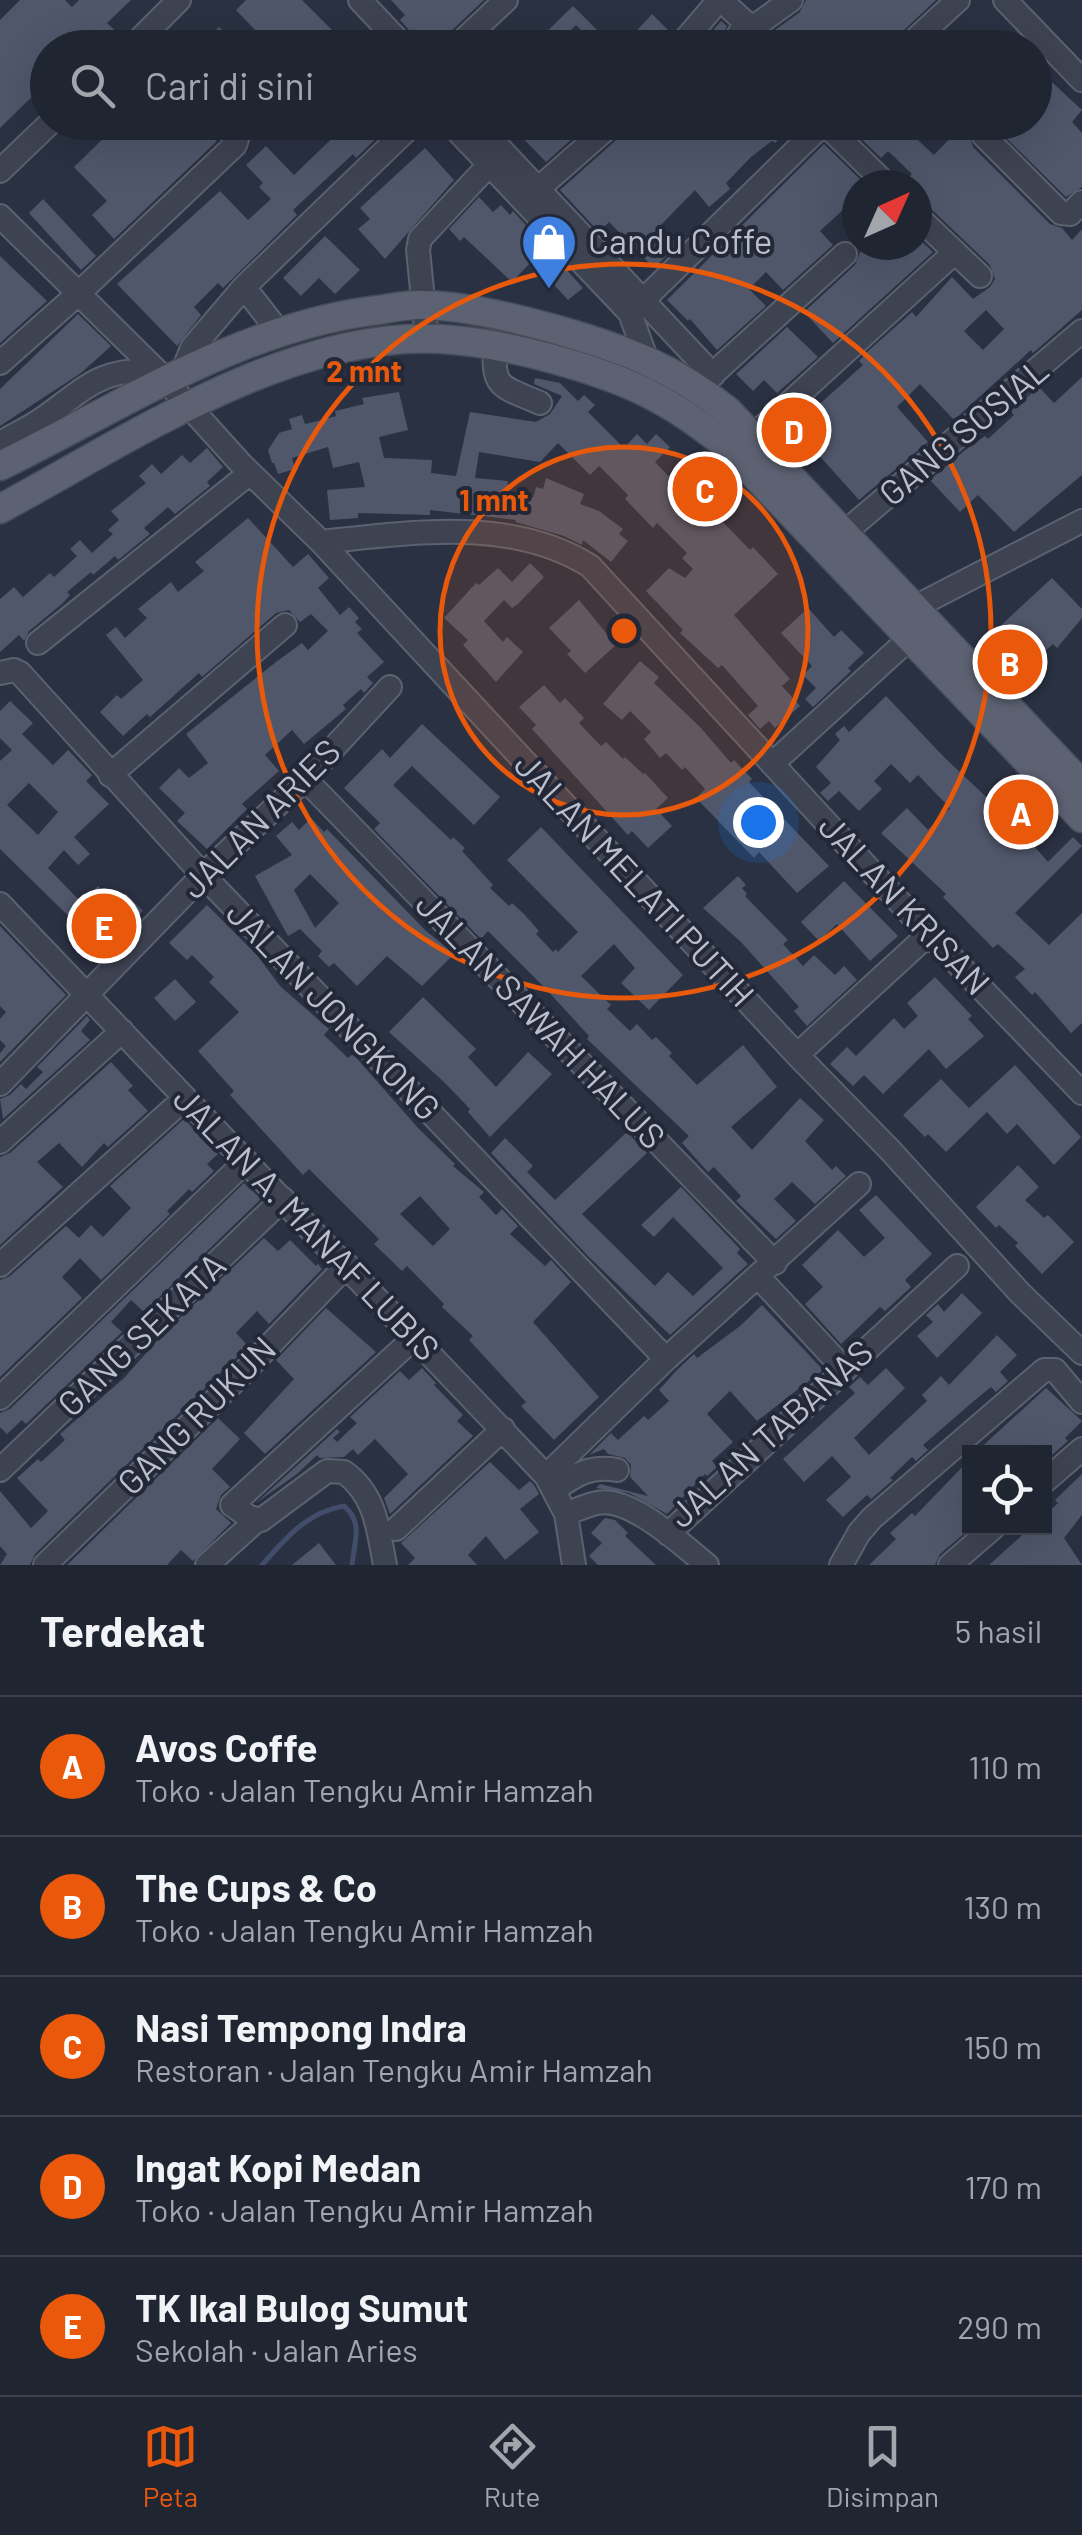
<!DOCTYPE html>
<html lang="id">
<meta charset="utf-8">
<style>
:root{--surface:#202532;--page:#282d3a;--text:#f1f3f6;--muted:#a2a5ac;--line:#3d424d;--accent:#ea580c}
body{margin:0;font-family:Barlow,sans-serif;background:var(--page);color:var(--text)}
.controls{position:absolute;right:30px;bottom:30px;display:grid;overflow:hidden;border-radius:0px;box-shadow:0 10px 40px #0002}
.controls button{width:90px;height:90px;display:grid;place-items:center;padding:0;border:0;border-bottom:2px solid var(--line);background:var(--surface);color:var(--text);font:50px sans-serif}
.compass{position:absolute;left:842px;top:170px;width:90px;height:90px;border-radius:50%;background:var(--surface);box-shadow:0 10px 40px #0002;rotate:45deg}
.you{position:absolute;left:758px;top:822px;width:35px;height:35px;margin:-25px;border:8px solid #fff;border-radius:50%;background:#1a73e8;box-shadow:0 0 0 15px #1a73e833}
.badge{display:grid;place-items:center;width:65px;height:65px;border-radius:50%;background:var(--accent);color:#fff;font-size:32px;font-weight:700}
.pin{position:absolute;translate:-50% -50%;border:5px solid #fff;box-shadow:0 2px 10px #0006}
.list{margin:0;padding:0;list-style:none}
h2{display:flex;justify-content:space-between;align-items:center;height:130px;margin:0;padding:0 40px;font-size:42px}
h2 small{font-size:32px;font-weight:400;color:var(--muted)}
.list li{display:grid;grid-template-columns:65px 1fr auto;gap:30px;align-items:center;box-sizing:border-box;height:140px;padding:0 40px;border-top:2px solid var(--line)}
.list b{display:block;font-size:38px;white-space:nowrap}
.list p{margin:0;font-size:32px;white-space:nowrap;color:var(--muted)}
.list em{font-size:32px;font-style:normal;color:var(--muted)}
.icon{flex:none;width:55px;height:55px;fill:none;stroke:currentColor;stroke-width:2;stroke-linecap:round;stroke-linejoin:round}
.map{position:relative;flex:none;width:1082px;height:1565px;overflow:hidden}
.search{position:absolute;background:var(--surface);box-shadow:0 10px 40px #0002;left:30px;right:30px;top:30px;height:110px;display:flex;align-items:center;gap:25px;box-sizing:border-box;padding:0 35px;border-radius:55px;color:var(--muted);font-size:38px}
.sheet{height:830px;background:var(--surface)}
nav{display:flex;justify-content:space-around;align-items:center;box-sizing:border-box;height:140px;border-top:2px solid var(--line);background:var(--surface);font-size:28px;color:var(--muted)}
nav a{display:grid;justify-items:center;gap:5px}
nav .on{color:var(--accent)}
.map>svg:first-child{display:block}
</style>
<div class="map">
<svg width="1082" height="1565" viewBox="0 0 1082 1565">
<rect width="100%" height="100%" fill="#2a3142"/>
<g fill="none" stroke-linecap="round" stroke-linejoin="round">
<path stroke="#414d6a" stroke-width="5" d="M262,1565C285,1539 307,1512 344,1506C364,1523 354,1542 352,1565"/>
</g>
<path fill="#50576b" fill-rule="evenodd" d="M20,0H65L72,7L79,0H131L107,23L120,35L107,48H48V81L0,128V20Z
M246,0H302L332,30L314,48H272L236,10Z
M391,0H484L445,37L440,48H420L417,39L400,20L405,15Z
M806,0H936L885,48H768L762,42L756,48H748L752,41L764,38L800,12Z
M573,6L602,35L594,43L576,25L553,48H505L523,30L535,43Z
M652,14L671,33L663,48H621Z
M721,21L727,26L715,48H698Z
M219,27L233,41L226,48H198Z
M1034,53L1049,67L1042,73L1082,110L1072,122L1082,133V187L1066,197L990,122H1034Z
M120,122H204L208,132L217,141L114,239L92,215L107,201L74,167Z
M349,122H393L356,158L353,154L293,210L297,215L223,288L218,283L194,307L201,315L177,346L117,284L220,191L248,220L271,199L259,187L263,183L246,165L266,146L294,175Z
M507,122H591L546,162Z
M629,122H642L648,128L654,122H714L724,133L735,122H796L775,143L772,141L751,157L726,183L730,189L709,207L695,190L660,226L678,245L654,268L609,222L599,232L560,190L624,133Z
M859,122H914L907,130L934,155L953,135L941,122H978L969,133L973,147L1050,224L1062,228L1072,240L1082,229V310L1033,353L1031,350L954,420L920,384L897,407L928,442L859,500L817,453L821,449L802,427L817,414L813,410L863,365L859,361L867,352L912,312L916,317L952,277L973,299L990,287L995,279L990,265L927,205L917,201V185H902L912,174L888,151L881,158L852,130ZM986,310L1004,329L983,350L964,331Z
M824,144L866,185H857V221L845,208L820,231L833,245L783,290L766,272L749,289L766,306L717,350L690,319L688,321L667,300Z
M425,148L454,180L385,259L358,229L370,219L360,208Z
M479,197L493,212L501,205L510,215L513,211L583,288L568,300L532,261L512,282L464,237L460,241L449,229Z
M43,199L96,256L81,270L29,213Z
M325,236L360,270L335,294L319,278L301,296L283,278Z
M917,237L933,252L833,343L804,312L855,265L863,245H917Z
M0,256L47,301L0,343Z
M78,314L111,346L81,373L0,426V389Z
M787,327L818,357L777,393L764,380L753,391L736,374Z
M1082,377V475L1014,532L978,495L960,512L930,480L964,451L985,436L988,439L1014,415L1010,411L1039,387L1054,403Z
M535,378L560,383L578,401L584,395L595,405L588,412L624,448L637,434L647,444L656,434L670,447L655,462L688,496L693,491L750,550L753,547L778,574L734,615L790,679L782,686L800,706L775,728L769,721L760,729L748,715L758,706L722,665L718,668L680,633L683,630L646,591L669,568L685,578L693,569L682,558L687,553L657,523L653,528L625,499L628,495L599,466L590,475L558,443L540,462L479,452L475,478L508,481L507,490L533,498L536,487L543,489L546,478L584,494L580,504L599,511L623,529L619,534L628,541L611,562L583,540L582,545L564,536L515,522L516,520L430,510V515L358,513V518L330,520L327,490L365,487L359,462L333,468L328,447L292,458L295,469L278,474L274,463H272L268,450L279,433L292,429L289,419L302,415L305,424L322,420L336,416L335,411L364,404L362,398L399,392L408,430L379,437L384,458L432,460L431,473L456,476L470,412L536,422L550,414L562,396L534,384Z
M207,448L223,467L207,482L210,486L175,514L168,507L144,528L150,534L118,560L115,556L93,575L91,572L67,592L70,595L62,604L29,631L24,641L19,635L0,652V599L14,587L23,597L50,573L54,577L77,556L70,549L80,540L92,553L113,534L108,530L119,520L111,511L146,483L139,476L152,464L161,474L182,455L190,463Z
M248,518L293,567L308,554L329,578L318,588L340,615L349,607L359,618L355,622L362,629L357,633L384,662L367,677L373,683L364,693L361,689L343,705L346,709L304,744L292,730L265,755L279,771L242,804L247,809L207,849L177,821L185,813L159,788L179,768L189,778L208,763L186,734L276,662L302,643L308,650L328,631L311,614L300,622L289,610L276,613L202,677L199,673L150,717L147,714L123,736L100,712L117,695L121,699L143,680L106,635L116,627L125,638L147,618L138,609L171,582L178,592L204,571L195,562Z
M530,563L544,577L518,604L512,608L504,600L484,621L503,642L507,637L523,652L496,682L463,645L468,640L444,618L476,583L479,585L498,568L512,582Z
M1052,578L1082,609V618L1057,648L1053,644L1030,664L998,628Z
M579,600L616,645L585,673L567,654L571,651L549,628Z
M808,608L834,637L841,630L864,653L848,668L851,671L813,707L805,699L816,688L803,675L812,666L781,633Z
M640,661L659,677L654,683L700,727L731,763L734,760L752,779L749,782L829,866L797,893L759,852L754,858L696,798L705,789L685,767L682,770L666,753L660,758L644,739L651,732L630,711L622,720L603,704Z
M544,685L560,703L565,698L584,718L579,723L601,746L606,742L623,759L625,757L643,774L645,773L668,798L656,809L672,826L648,848L632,831L628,835L532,729L536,725L519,707Z
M886,696L944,757L1002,812L1026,788L1035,798L1012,821L1048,862L1073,837L1082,846L1015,913L1049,945L1082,913V1023L1071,1033L1035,992L1032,995L1015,977L1025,969L998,944L993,948L943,897L946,894L881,833L907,808L928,830L950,808L918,775L910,783L891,764L874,781L882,789L859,811L839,791L828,801L820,793L831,783L816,767L840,740L835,734L844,726L849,732Z
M10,701L33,723L22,734L53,765L68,750L92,775L86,781L109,804L74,837L90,854L78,865L64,850L48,868L81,902L98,886L116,904L126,894L143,911L102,949L0,849V761L12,750L0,738V711ZM29,783L58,812L38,835L7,805Z
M422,724L500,797L474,825L412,766L393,785L451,840L453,837L465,848L462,851L493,885L490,888L509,906L512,903L524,914L539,931L536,934L553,952L556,949L558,952L578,932L507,860L541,827L683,975L649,1010L621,983L635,968L614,944L581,976L611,1005L607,1009L630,1031L637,1024L652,1040L656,1037L672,1053L669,1056L697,1085L743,1045L777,1087L731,1127L752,1150L800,1098L824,1120L805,1141L832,1170L836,1166L846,1176L815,1204L792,1182L774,1199L796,1221L776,1239L736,1201L741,1196L714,1167L708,1172L682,1143L689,1136L587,1039L589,1036L546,989L488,931L481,939L374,829L380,823L344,788L382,749L390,758Z
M311,818L324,832L327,829L425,930L454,954L422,986L387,956L357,986L334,963L329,967L318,956L322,951L300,929L288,936L255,876L292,855L276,836L292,822L299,830ZM310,874L339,903L315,928L294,890Z
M738,876L746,885L742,888L747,894L745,896L788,940L783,944L803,966L814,955L835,975L844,966L857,980L807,1026L794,1011L799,1007L741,942L703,908Z
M844,881L898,936L870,961L837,924L819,941L801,922Z
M207,905L257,955L280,986L329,1029L324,1035L348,1058L353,1054L418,1128L455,1164L453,1166L484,1192L479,1197L496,1215L502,1209L518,1226L510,1234L545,1266L551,1260L571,1282L533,1322L599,1397L554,1440L521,1406L526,1402L469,1340L473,1336L442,1307L444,1304L407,1266L402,1271L374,1244L379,1239L309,1169L303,1175L230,1095L234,1091L198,1051L239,1012L209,982L214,977L192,955L187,960L169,943ZM420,1196L450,1229L433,1246L400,1214Z
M0,926L66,995L0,1062V1053L6,1046L0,1040V1019L6,1012L0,1006Z
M935,977L972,1016L968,1019L984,1036L946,1069L929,1049L883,1094L864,1075L853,1086L830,1064L847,1047L856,1056L894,1018L904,1029L918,1016L907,1003Z
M175,979L196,1002L175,1021L154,998Z
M423,997L476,1049L468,1057L496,1087L528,1052L552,1074L490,1137L468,1112L470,1109L444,1082L389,1032Z
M87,1016L90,1020L81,1031L90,1040L3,1119L0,1099L10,1095L21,1084L26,1089L43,1072L37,1067Z
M111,1062L133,1086L128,1090L148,1111L108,1147L104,1143L82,1167L59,1143L37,1162L63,1187L0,1245V1157L10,1153Z
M1015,1065L1081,1137L1054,1165L1017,1124L1007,1134L987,1112L946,1152L928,1134L925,1137L903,1115L941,1079L969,1108Z
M184,1119L218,1154L207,1164L214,1171L192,1192L189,1189L167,1211L170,1214L101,1280L80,1258L62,1277L82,1298L0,1377V1280L10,1276L66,1226L79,1238L91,1225L103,1237L131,1208L110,1186Z
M627,1132L647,1153L582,1214L655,1286L668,1272L693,1296L723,1268L673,1217L654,1237L641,1225L681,1187L740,1249L737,1253L748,1264L670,1335L589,1257L491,1153L505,1138L533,1166L527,1172L555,1200Z
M1018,1165L1039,1187L1025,1200L1044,1218L1048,1215L1074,1242L1042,1274L1015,1246L1018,1243L999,1225L996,1228L976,1207Z
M244,1183L261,1199L144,1312L131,1300L111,1322L122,1332L26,1424L22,1420L7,1434L0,1427V1413L10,1409Z
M876,1195L932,1254L905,1280L911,1287L885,1311L880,1307L841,1344L805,1304L823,1287L802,1265L838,1230L864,1257L885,1238L859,1210Z
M264,1238L278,1251L290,1240L316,1266L318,1264L322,1269L269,1324L257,1311L236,1333L248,1346L35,1554L30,1565H0L7,1554L0,1546V1491L31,1528L48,1511L17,1478L38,1459L41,1462L65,1440L60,1434L124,1378L164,1333Z
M962,1293L982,1313L937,1358L917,1336L933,1322L926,1315L938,1304L944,1312Z
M762,1305L823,1370L757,1421L730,1391L707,1414L733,1442L712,1461L717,1467L707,1476L705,1474L667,1514L629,1493L596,1488L600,1484L648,1496L630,1477L631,1465L625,1458L608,1454L604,1449L589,1455L611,1433L618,1440L644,1416L648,1420L669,1401L659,1390L676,1371L694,1354L697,1358L740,1326Z
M326,1308L376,1352L265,1454L244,1433L294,1379L276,1360Z
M997,1335L1017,1355L1000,1372L1008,1381L996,1392L991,1387L975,1400L923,1445L928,1450L916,1461L912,1457L890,1478L893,1480L871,1499L867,1495L843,1517L826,1500L851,1477L832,1456L804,1482L783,1459L855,1393L849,1387L860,1377L868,1385L886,1368L905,1388L854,1438L869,1455L927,1401L922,1395L941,1376L949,1385Z
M422,1368L436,1383L434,1385L463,1415L457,1421L473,1436L390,1514L384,1498L408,1474L375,1439L358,1455L353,1449L344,1457L320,1458L317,1455L297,1474L256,1503L337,1429L340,1432L333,1438L337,1442L357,1423L350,1417L400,1371L409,1380Z
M1046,1388L1082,1421L1065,1438L1068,1441L1044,1462V1452H976Z
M218,1418L240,1439L212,1469L230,1487L221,1495L216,1509L231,1523L193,1561L181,1550L167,1565H67Z
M970,1459L971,1528L940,1554L935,1565H869L896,1539L890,1533L912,1513L915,1516Z
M490,1462L519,1490L530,1481L534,1485L539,1494L520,1509L539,1532L505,1560L486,1536L468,1555L477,1565H408L415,1558L401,1543Z
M1082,1474V1515L1064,1538L1082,1565H989L1030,1528H1044V1516L1058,1503L1055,1500Z
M605,1518L615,1520L628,1533L625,1536L656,1565H598L589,1556L602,1543L591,1533Z
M319,1543L336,1565H292Z"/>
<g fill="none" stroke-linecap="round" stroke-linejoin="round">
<g stroke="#5c616f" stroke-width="26">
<path id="minor" d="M360,0L405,48
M721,0L748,25L755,26L791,0
M1005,0L1082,80
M131,48L179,0
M455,48L506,0
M678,48L719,0
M730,48L746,23
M906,48L958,0
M449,122L630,313
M475,122L713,375
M984,136L1061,213L1070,214L1082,202
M0,171L51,122
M539,188L614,122
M0,216L158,372L242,465L321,542L797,1055L889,1149L1020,1293L1082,1353
M917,216L980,276
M244,287L279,332
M427,339L418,250L420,239L500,153
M495,346C492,390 502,386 540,403
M646,358L630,313L824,123L887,185
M0,363L79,293L235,145L237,139L219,122
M182,373L192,348L244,287L415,122
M704,382L845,254
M753,436L954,253
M0,443C14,435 29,428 42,419C85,389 101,366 158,372
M844,533L1082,331
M321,542C410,533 510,516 590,566L929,934L1082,1093
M915,607L1082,521
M38,643L250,473
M0,673L14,670L20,673L203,875L666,1359
M772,764L921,628
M110,775L285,625
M305,779L775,1263
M0,904L546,1476L566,1514L574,1565
M797,1055L929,934
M0,1084L203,875L305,779L390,687
M0,1142L122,1031
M0,1265L185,1098
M766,1285L845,1370
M0,1398L246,1161
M0,1470L283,1199
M546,1476L666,1359L859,1184
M1044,1482L1082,1449
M554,1490C575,1475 590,1465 617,1470
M566,1514C576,1510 587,1505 597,1503C631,1496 682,1545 707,1565
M396,1529L503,1429
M668,1534L957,1266
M45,1565L241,1375L347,1265
M207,1565L257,1520
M385,1565C378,1529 376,1495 344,1472L327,1471L261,1520L249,1517L232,1505L415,1337
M841,1565L859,1533L872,1518L1044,1370H1055L1082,1402
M950,1565L993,1528"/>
</g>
<g stroke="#474c5b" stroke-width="31">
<path id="major" d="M0,466C121,407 241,326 378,310C392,308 408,304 423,305C467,306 515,318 558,330C624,349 673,367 728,411L1082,785
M0,509C128,440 290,330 441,339C479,341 516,349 553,359C626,379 668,398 727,446L1082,818"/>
</g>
<use href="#minor" stroke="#3e4352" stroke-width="22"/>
<use href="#major" stroke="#5c6272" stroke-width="28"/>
</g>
<circle cx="624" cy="631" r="184" fill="#e8590c" fill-opacity=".12"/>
<g fill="none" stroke="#e8590c" stroke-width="5">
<circle cx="624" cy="631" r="184"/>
<circle cx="624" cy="631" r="367"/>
</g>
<defs>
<g id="shop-pin" transform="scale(2.875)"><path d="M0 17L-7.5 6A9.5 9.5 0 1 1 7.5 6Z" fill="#3f7fe0" stroke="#222837"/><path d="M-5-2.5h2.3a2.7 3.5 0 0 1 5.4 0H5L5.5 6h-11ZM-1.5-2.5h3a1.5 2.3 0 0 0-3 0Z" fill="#fff"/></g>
</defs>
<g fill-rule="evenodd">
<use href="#shop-pin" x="549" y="242"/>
</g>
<g text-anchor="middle" stroke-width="8" stroke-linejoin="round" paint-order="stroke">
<g font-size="35" fill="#bbbfcc" stroke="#222837" text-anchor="start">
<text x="588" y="254">Candu Coffe</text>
</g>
<g font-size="35" fill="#bbbfcc" stroke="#222837">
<text transform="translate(964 432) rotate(-40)" y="12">GANG SOSIAL</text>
<text transform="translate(261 819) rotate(-45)" y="12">JALAN ARIES</text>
<text transform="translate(634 880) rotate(47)" y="12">JALAN MELATI PUTIH</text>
<text transform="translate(904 905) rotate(47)" y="12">JALAN KRISAN</text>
<text transform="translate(333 1011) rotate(46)" y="12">JALAN JONGKONG</text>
<text transform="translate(540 1021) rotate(46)" y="12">JALAN SAWAH HALUS</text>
<text transform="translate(306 1224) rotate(46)" y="12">JALAN A. MANAF LUBIS</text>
<text transform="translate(142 1335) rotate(-44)" y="12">GANG SEKATA</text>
<text transform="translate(197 1416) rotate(-45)" y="12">GANG RUKUN</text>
<text transform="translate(771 1434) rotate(-42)" y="12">JALAN TABANAS</text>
</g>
</g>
<circle cx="624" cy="631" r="15" fill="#e8590c" stroke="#222837" stroke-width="5"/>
<g font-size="30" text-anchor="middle" font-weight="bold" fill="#e8590c" stroke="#222837" stroke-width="8" stroke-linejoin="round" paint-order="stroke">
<text x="364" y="382">2 mnt</text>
<text x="494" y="511">1 mnt</text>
</g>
</svg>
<div class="controls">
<button><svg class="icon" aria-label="locate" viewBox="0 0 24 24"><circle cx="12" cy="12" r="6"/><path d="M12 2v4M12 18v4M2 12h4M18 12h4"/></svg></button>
</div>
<svg class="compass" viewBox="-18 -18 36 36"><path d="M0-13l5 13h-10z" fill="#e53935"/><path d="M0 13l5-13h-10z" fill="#a2a5ac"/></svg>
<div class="you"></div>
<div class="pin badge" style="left:1021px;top:812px">A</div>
<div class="pin badge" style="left:1010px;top:662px">B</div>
<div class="pin badge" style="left:705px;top:489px">C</div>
<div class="pin badge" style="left:794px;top:430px">D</div>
<div class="pin badge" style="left:104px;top:926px">E</div>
<div class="search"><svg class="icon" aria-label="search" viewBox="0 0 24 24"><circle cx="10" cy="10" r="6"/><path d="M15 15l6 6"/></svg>Cari di sini</div>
</div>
<section class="sheet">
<h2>Terdekat<small>5 hasil</small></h2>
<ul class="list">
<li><span class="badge">A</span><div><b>Avos Coffe</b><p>Toko · Jalan Tengku Amir Hamzah</p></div><em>110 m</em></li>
<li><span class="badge">B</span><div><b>The Cups &amp; Co</b><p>Toko · Jalan Tengku Amir Hamzah</p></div><em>130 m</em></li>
<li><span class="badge">C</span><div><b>Nasi Tempong Indra</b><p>Restoran · Jalan Tengku Amir Hamzah</p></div><em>150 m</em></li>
<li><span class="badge">D</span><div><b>Ingat Kopi Medan</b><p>Toko · Jalan Tengku Amir Hamzah</p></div><em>170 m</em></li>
<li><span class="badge">E</span><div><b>TK Ikal Bulog Sumut</b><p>Sekolah · Jalan Aries</p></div><em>290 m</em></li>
</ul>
</section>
<nav>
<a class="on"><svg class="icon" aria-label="map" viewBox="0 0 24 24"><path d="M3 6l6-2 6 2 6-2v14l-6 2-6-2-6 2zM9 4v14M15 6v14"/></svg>Peta</a>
<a><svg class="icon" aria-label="directions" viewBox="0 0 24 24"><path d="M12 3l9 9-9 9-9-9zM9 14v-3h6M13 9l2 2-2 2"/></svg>Rute</a>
<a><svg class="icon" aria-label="saved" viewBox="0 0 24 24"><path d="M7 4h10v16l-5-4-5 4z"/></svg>Disimpan</a>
</nav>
